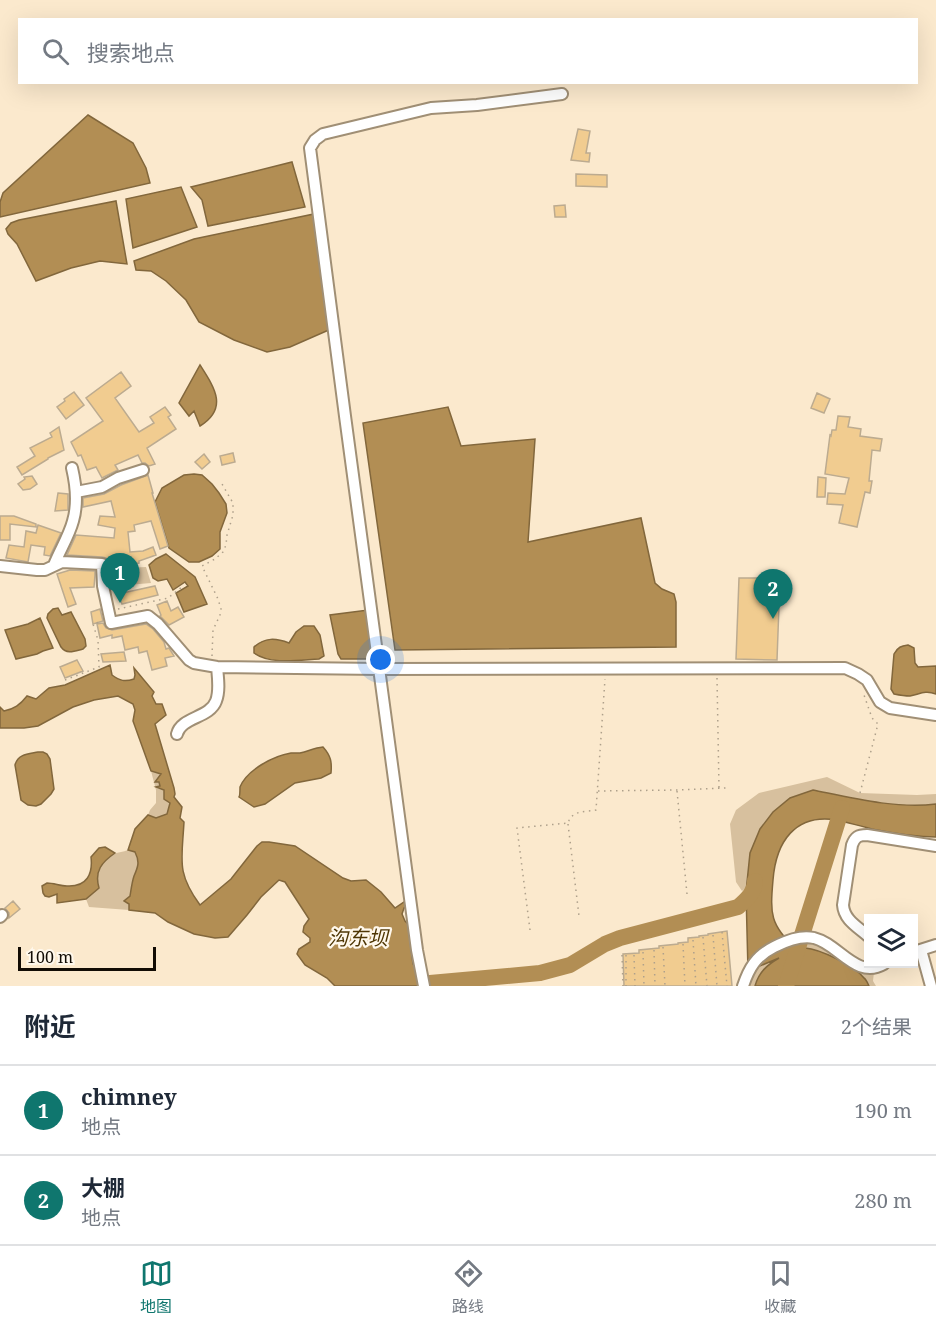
<!DOCTYPE html>
<html lang="zh">
<meta charset="utf-8">
<style>
:root{--surface:#fff;--page:#f2f2f3;--text:#1f2937;--muted:#747a83;--line:#e0e1e3;--accent:#0f766e}
body{margin:0;font-family:"Noto Serif","Noto Sans SC",serif;background:var(--page);color:var(--text)}
.controls{position:absolute;right:18px;bottom:18px;display:grid;overflow:hidden;border-radius:0px;box-shadow:0 6px 24px #0002}
.controls button{width:54px;height:54px;display:grid;place-items:center;padding:0;border:0;border-bottom:2px solid var(--line);background:var(--surface);color:var(--text);font:30px sans-serif}
.scale{position:absolute;left:18px;bottom:15px;width:138px;box-sizing:border-box;padding-left:6px;border:3px solid #120c04;border-top:0;font-size:16px;line-height:21px;white-space:nowrap;color:#120c04;-webkit-text-stroke:4px #fff8ec;paint-order:stroke}
.you{position:absolute;left:381px;top:660px;width:21px;height:21px;margin:-15px;border:4px solid #fff;border-radius:50%;background:#1a73e8;box-shadow:0 0 0 9px #1a73e833}
.badge{display:grid;place-items:center;width:39px;height:39px;border-radius:50%;background:var(--accent);color:#fff;font-size:20px;font-weight:700}
.pin{position:absolute;translate:-50% -50px;filter:drop-shadow(0 2px 3px #0008)}
.pin::after{content:'';position:absolute;top:32px;width:21px;height:18px;background:inherit;clip-path:polygon(0 0,100% 0,50% 100%)}
.list{margin:0;padding:0;list-style:none}
h2{display:flex;justify-content:space-between;align-items:center;height:78px;margin:0;padding:0 24px;font-size:26px}
h2 small{font-size:20px;font-weight:400;color:var(--muted)}
.list li{display:grid;grid-template-columns:39px 1fr auto;gap:18px;align-items:center;box-sizing:border-box;height:90px;padding:0 24px;border-top:2px solid var(--line)}
.list b{display:block;font-size:22px;white-space:nowrap}
.list p{margin:0;font-size:20px;white-space:nowrap;color:var(--muted)}
.list em{font-size:20px;font-style:normal;color:var(--muted)}
.icon{flex:none;width:33px;height:33px;fill:none;stroke:currentColor;stroke-width:2;stroke-linecap:round;stroke-linejoin:round}
.map{position:relative;flex:none;width:936px;height:986px;overflow:hidden}
.search{position:absolute;background:var(--surface);box-shadow:0 6px 24px #0002;left:18px;right:18px;top:18px;height:66px;display:flex;align-items:center;gap:15px;box-sizing:border-box;padding:0 21px;border-radius:0px;color:var(--muted);font-size:22px}
.sheet{height:258px;background:var(--surface)}
nav{display:flex;justify-content:space-around;align-items:center;box-sizing:border-box;height:84px;border-top:2px solid var(--line);background:var(--surface);font-size:16px;color:var(--muted)}
nav a{display:grid;justify-items:center;gap:3px}
nav .on{color:var(--accent)}
.map>svg:first-child{display:block}
</style>
<div class="map">
<svg width="936" height="986" viewBox="0 0 936 986">
<rect width="100%" height="100%" fill="#fbe9cd"/>
<path fill="#d7c09e" d="M146,567L151,583L128,585L123,568Z
M151,771L161,774L156,782H160V786L157,787V788L164,790L170,803L167,814L156,818L148,815L150,810L156,803V790Z
M827,777L860,793L917,795L936,794V814L815,797L748,886L742,891L736,882L730,824L736,810L759,793Z
M128,850L135,852L139,860L137,871L134,877L129,904V910L89,907L86,899L99,888C95,874 100,860 114,854C119,852 123,852 128,850Z
M806,940L818,943L874,972L873,981L876,986H869C859,968 839,961 821,952L756,981L755,986H746L747,982L767,953Z"/>
<path fill="#b28e54" stroke="#82673c" stroke-width="1.5" d="M88,115L133,143L146,168L150,183L0,217V202L3,193Z
M292,162L305,207L208,226L202,200L191,187Z
M181,187L197,227L133,248L126,199Z
M116,201L127,264L100,261L71,268L36,281L17,244L8,234L6,229L11,223L19,220Z
M314,214L331,329L290,347L267,352L234,340L199,322L186,300L166,281L151,271L136,270L134,261L194,239Z
M200,365C214,387 229,408 200,426L194,411L189,416L179,403Z
M448,407L461,446L535,439L528,542L641,518L655,583L662,589L674,594L676,602V647L395,650L363,423Z
M194,474L202,475L212,484L219,493L226,504L227,513L220,532V549L212,556L199,562H189L169,548L155,502L162,488L184,475Z
M166,554L195,577L207,604L184,612L176,593L188,586L185,582L173,590L167,579L158,581L153,578L149,565L156,559Z
M58,608L62,615L71,612L85,639L86,646L83,649C75,651 67,655 61,647L47,618L48,614L53,609Z
M368,610L373,659H341L338,654L330,615Z
M40,618L53,648L43,651L37,654L16,659L5,630L28,624Z
M304,626H314L320,635L324,656L319,659C299,660 271,665 254,653V647C265,637 276,638 289,643L296,632Z
M908,645L914,648L915,663L918,667L936,666V694C925,690 920,694 910,696C904,696 899,695 894,694L891,689L894,654C898,647 901,646 908,645Z
M110,665L112,675C120,681 125,682 134,679L135,675L134,668L154,692L152,696L156,704H162L166,715L155,724L174,788L175,794L174,797L182,807L180,818L184,822C182,860 176,872 200,905L231,879L257,846L262,842H269L295,846L343,878L351,881L366,880L381,892L395,908L407,900L409,905L404,908L402,914L405,921L408,924L413,964H419L422,983L429,982L430,983L420,984V986H335L327,978L305,965L297,954L299,949L310,942V938L303,932L304,926L309,919L285,882L279,880L261,897L247,915L228,937L215,938L194,934L168,922L155,913L129,910V904L124,901L130,896C131,890 132,882 134,876C138,867 140,862 135,852L128,850L135,829L148,815L156,818L167,814L170,803L164,799V790L156,787L160,786L159,782H155L161,774L151,771L133,721L135,710L133,704L118,696L94,700L73,707L38,726L24,728H0V707L4,711C14,709 20,705 27,696L36,699L49,688L65,685Z
M323,747C331,756 332,762 331,773L321,778L295,783L265,804L254,807L239,797C240,796 240,788 240,787C247,770 273,756 291,753C291,753 300,753 300,753C309,751 314,748 323,747Z
M38,752H43L47,754L50,759L54,789L51,794L41,804L36,806L28,805L21,800L15,765C18,754 28,754 38,752Z
M813,790C852,798 896,809 936,804V837C916,837 897,834 877,830C863,827 850,823 837,820C795,813 776,842 773,880C770,914 770,925 796,949C796,949 805,948 805,948C820,949 855,966 864,978C866,979 868,984 869,986H755C759,972 767,965 779,958L748,971L746,892L750,853L760,829L773,812L790,798Z
M105,847L115,853C102,862 94,871 99,888L86,899L57,903V894L49,897L45,896L43,893L42,886L47,883C54,883 60,886 67,886C87,887 93,874 91,857L99,848Z"/>
<g fill="none" stroke-linecap="round" stroke-linejoin="round">
<path stroke="#b28e54" stroke-width="16" d="M430,983L540,973L570,965L605,944L620,938L738,907C746,900 755,892 755,881
M786,986L842,808"/>
</g>
<path fill="#f1cc90" stroke="#bcab90" stroke-width="1.5" d="M578,129L590,131L586,153H590L589,162L571,160Z
M576,174L607,175V187L576,186Z
M565,205L566,217H555L554,206Z
M121,372L131,386L115,398L139,432L154,423L150,417L165,407L171,415L168,417L176,429L147,448L155,464L149,466L145,463H142L138,455L115,465L118,470L102,478L96,467L87,470L81,455L78,456L71,442L103,421L86,398Z
M74,392L84,405L66,419L57,407L65,401L64,399Z
M817,393L830,399L824,413L811,408Z
M838,416L850,417L848,427L861,429L860,436L882,439L880,451L872,450L869,481H872L870,493L865,492L857,527L839,523L843,505L827,504L828,493L845,494L849,478L825,474L830,435L831,436L832,430H836Z
M59,427L64,450L48,458V459L22,475L17,467L35,456L30,448L52,437L50,433Z
M233,453L235,462L222,465L220,456Z
M204,454L210,462L202,469L195,462Z
M148,475L153,493H152L168,546L160,549L151,521L134,525L135,531L128,532L130,552L143,551L153,547L156,555L139,561V563L121,566L128,586L114,587L110,576L109,563L106,558L102,557L67,555L76,535L114,538L115,528L98,525L100,516L115,517L111,501L83,507V498L104,494L121,485Z
M32,476L37,484L30,489L23,490L18,484L25,479L24,477Z
M818,477L826,478L825,497H817Z
M58,493L68,494V510L55,511Z
M0,516H14L36,524V527L10,524V540H0Z
M38,525L61,533L50,556L44,555L45,547L31,545L28,562L6,558L9,545L24,547L26,531L36,533Z
M70,570L95,571V575L94,587L70,588L76,604L68,607L57,574Z
M739,578H780L777,660L736,659Z
M155,586L158,595L122,604L118,594Z
M167,601L171,611L178,607L184,617L169,625L160,616L161,615L157,605Z
M100,609L103,621L93,624L91,612Z
M103,623L106,628L112,630L146,624L153,629L164,642L166,649L169,648L174,656L165,658L167,666L152,670L147,651L139,653L138,647L125,650L122,636L112,638V635L100,638L97,624Z
M124,652L126,661L103,662L101,654Z
M77,660L83,671L65,678L60,667Z
M13,901L20,909L9,918V913L5,908Z
M727,931L732,986H624L623,954L639,953V950L659,948V946L678,944V943L688,942V938L699,937V936L708,935V934Z"/>
<g fill="none" stroke-linecap="round" stroke-linejoin="round">
<g stroke="#a08f75" stroke-width="14">
<path id="minor" d="M76,492L102,487L118,478L143,470
M54,565C60,550 69,536 73,521C78,504 76,485 72,468
M0,566L37,570H45L62,562L102,564L103,586L111,623L148,616L158,624L189,660L194,663L217,667L380,669L845,668L858,674L867,680L880,702L890,708L936,715
M177,734C181,717 210,718 216,701C220,691 218,678 217,667
M0,917L2,915
M868,936C858,927 844,920 843,905L852,845C855,837 858,835 867,835L936,846
M921,950L931,986
M914,952L936,945
M424,986L417,950L345,416L310,148L315,140L323,134L431,108L477,105L562,94
M743,986C749,968 756,956 774,947C786,941 800,935 814,938C839,944 856,980 884,964"/>
</g>
<path stroke="#aea08b" stroke-width="1.5" stroke-dasharray="1.5 4.5" stroke-linecap="butt" d="M118,609L168,598L183,586
M212,656L213,630L220,615L221,609L218,599L202,566L215,559L223,552L226,545L227,535L233,515V503L222,484
M717,678L719,788
M65,680L99,667L98,640L93,624L100,622
M598,791L677,790L726,788
M677,791L687,894
M860,793L878,724L872,718L864,695
M568,824L579,916
M530,930L517,828L568,823C572,810 585,812 596,810L605,679
M722,932L727,986
M713,935L717,986
M703,937L707,986
M693,940L696,986
M683,944L685,986
M663,947L665,986
M654,950L655,986
M643,952L644,986
M622,955L623,986
M626,955V986
M634,955L635,986"/>
<use href="#minor" stroke="#fff" stroke-width="10"/>
</g>
<g text-anchor="middle" stroke-width="4.5" stroke-linejoin="round" paint-order="stroke">
<g font-size="20" font-style="italic" fill="#4f3604" stroke="#fff8ec">
<text x="358" y="945">沟东坝</text>
</g>
</g>
</svg>
<div class="controls">
<button><svg class="icon" aria-label="layers" viewBox="0 0 24 24"><path d="M12 4l9 5-9 5-9-5zM3 14l9 5 9-5"/></svg></button>
</div>
<div class="scale">100 m</div>
<div class="you"></div>
<div class="pin badge" style="left:120px;top:603px">1</div>
<div class="pin badge" style="left:773px;top:619px">2</div>
<div class="search"><svg class="icon" aria-label="search" viewBox="0 0 24 24"><circle cx="10" cy="10" r="6"/><path d="M15 15l6 6"/></svg>搜索地点</div>
</div>
<section class="sheet">
<h2>附近<small>2个结果</small></h2>
<ul class="list">
<li><span class="badge">1</span><div><b>chimney</b><p>地点</p></div><em>190 m</em></li>
<li><span class="badge">2</span><div><b>大棚</b><p>地点</p></div><em>280 m</em></li>
</ul>
</section>
<nav>
<a class="on"><svg class="icon" aria-label="map" viewBox="0 0 24 24"><path d="M3 6l6-2 6 2 6-2v14l-6 2-6-2-6 2zM9 4v14M15 6v14"/></svg>地图</a>
<a><svg class="icon" aria-label="directions" viewBox="0 0 24 24"><path d="M12 3l9 9-9 9-9-9zM9 14v-3h6M13 9l2 2-2 2"/></svg>路线</a>
<a><svg class="icon" aria-label="saved" viewBox="0 0 24 24"><path d="M7 4h10v16l-5-4-5 4z"/></svg>收藏</a>
</nav>
